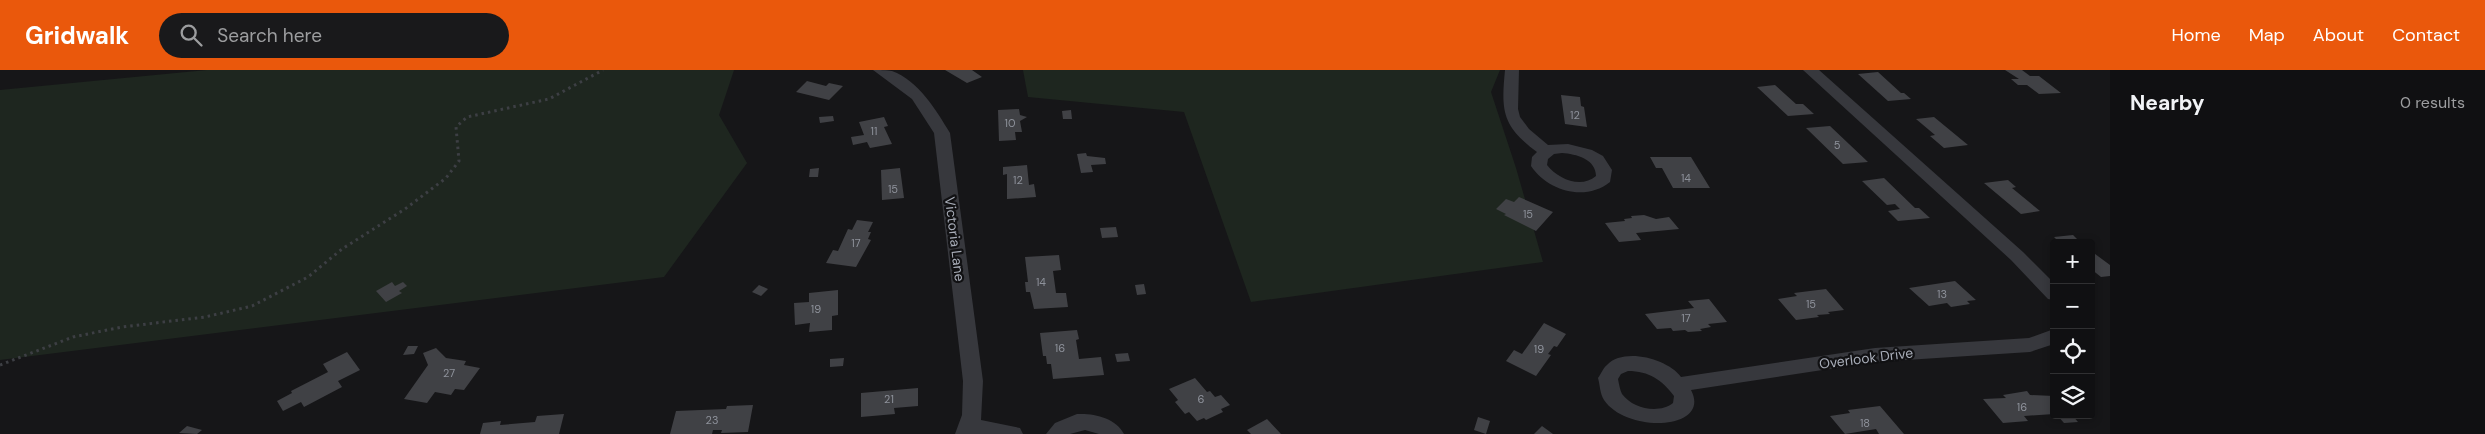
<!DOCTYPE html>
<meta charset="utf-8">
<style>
:root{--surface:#101012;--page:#19191b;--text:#f1f3f6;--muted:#9c9d9f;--line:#303032;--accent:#ea580c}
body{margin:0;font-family:"DM Sans",sans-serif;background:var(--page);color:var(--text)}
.controls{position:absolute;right:15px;bottom:15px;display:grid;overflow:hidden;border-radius:5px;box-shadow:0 2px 8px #0003}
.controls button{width:45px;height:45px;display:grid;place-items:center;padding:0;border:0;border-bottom:1px solid var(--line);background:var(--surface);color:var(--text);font:25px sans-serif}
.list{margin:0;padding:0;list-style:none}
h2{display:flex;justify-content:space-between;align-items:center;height:65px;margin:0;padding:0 20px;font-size:21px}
h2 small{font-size:16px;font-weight:400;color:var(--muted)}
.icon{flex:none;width:28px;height:28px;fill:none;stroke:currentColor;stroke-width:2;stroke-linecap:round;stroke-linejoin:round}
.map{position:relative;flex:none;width:2110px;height:364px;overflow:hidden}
header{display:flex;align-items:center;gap:30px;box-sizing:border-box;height:70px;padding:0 25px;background:var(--accent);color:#fff}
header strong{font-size:24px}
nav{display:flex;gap:28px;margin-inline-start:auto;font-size:18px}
.search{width:350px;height:45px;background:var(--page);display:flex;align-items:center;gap:12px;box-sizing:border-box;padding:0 18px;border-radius:28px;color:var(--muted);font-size:19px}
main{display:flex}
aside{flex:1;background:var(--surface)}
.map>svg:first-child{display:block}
</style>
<header>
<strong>Gridwalk</strong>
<div class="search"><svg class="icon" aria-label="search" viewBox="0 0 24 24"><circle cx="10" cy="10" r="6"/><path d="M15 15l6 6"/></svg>Search here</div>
<nav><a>Home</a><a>Map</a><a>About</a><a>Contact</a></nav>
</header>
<main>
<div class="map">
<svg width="2110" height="364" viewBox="0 0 2110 364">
<rect width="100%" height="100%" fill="#161618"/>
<path fill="#1e261f" d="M207,0H734L719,45L747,93L664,207L0,290V20Z
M1023,0H1500L1491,22L1516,98L1543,192L1251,232L1184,42L1028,27Z"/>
<path fill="#404145" d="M945,0H972L982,7L967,13Z
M2005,0H2022L2030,6H2039L2061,23L2039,24L2027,15H2018L2011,9H2019Z
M1878,2L1901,23H1904L1911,29L1888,31L1858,4Z
M807,11L826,16L829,13L843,16L829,30L796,22Z
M1775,15L1796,34H1803L1814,44L1788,46L1757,17Z
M1561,25L1580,27L1581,36L1584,37L1587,57L1565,54Z
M1019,39L1020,45L1027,47L1020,51L1022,62H1015L1016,70L999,71L998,40Z
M1071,40L1072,49H1063L1062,41Z
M833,46L834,51L820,53L819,47Z
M884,47L888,56L884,57L892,74L870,78L867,72L853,75L851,67L864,65L859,52Z
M1934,47L1968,75L1944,78L1930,66L1935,65L1916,49Z
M1830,56L1868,92L1843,94L1806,58Z
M1086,83L1087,86L1105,88L1106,94L1091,95L1093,102L1081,103L1077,84Z
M1650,87H1691L1710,118H1673L1662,98H1656Z
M1027,95L1029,115L1034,114L1036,127L1007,129V104L1003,105V97Z
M819,98L818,107H809L810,99Z
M900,98L904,128L882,130L881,100Z
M1884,108L1915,138H1919L1930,148L1898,151L1888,141L1900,139L1895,134L1887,135L1862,111Z
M2008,110L2016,117L2012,118L2040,141L2021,144L1984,113Z
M1519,127L1553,142L1536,161L1504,145L1506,144L1496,139L1506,129L1514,132Z
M1644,145L1656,149L1669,147L1679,159L1636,163L1641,170L1619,172L1605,153L1625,151L1624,149L1632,148L1631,146Z
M857,150L873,152L868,162H871L868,169L871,170L856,197L826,193L833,180L838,181L848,159L852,160Z
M1116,157L1118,167L1102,168L1100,158Z
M2073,165L2081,173H2060L2054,167Z
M2091,181L2110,195V206L2101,207L2091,199Z
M1059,185L1061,200L1053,201L1056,223H1066L1068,237L1034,239L1030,222H1026L1025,212H1028L1025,187Z
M1955,211L1976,230L1967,231L1970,234L1951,237L1947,233L1929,236L1909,218Z
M392,212L395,216L403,212L407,216L399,221L402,223L386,232L376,221Z
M1144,214L1146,224L1137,225L1135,215Z
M759,215L768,219L761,226L752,222Z
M1826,219L1844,240L1828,242L1830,244L1817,245L1819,247L1796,250L1778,229L1797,226L1794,223Z
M838,220V245L832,246V260L809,262L810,253L795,255L794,233L809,232V223Z
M1709,229L1727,252L1708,254L1711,257L1700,259L1702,261L1688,262L1685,260L1673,261L1671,258L1657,259L1645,244L1694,238L1688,231Z
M1544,253L1566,264L1557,277L1554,276L1548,284L1551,285L1536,306L1506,291L1514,280L1522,284Z
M1077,260L1079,269L1076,270L1079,289L1101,287L1104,305L1053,309L1051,294H1047L1046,286H1043L1040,263Z
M408,276H418L414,284L403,285Z
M436,278L446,288L466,291L464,295L480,298L464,320L455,319L451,325L435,322L427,333L404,329L428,295L423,283Z
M347,282L360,300L338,311L342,317L304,337L301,332L283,341L277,331L292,323L291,321L328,302L323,294Z
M1128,283L1130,291L1117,292L1115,284Z
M844,288L843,296L830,297V289Z
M1195,308L1207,322L1210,321L1215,327L1221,325L1230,335L1221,339L1223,342L1206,350L1204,348L1197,351L1189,342L1185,344L1175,332L1178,330L1169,319Z
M918,318V336L894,338L895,344L861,347V323Z
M2027,321L2030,325L2054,326V344L2024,346L2028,351L2003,353L1983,329L2006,328L2003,325Z
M753,335L748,362L721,363L722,360H713L712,364H670L676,341L726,339L727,336Z
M1880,336L1904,364H1879L1876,359L1845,364L1830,346L1850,343L1848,340Z
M564,344L559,364H480L483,353L501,351L500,355L535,352L537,346Z
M2057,345H2072L2078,352L2064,353Z
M1478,347L1490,351L1486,364L1474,360Z
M1267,349L1281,364H1251L1247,360Z
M187,356L202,360L197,364L179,363Z
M1542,356L1553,364H1534Z"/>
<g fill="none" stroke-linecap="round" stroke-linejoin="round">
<path stroke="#3d3f44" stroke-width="3" stroke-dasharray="2.5 4" stroke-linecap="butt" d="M0,295L73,267L122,257L205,247L252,236L308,207L342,179L405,139L446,108L459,91L456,57L467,47L549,29L603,0"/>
<path fill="#37383d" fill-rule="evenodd" d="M873,0C879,0 887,0 892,1C919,11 936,40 950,63L983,311L981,350L1020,358L1023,364H955L962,345L963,311L934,63L912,29Z
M1505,0H1519L1518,39L1520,47L1529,59L1548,75L1568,74L1592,80L1603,86L1612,100L1610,112C1585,132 1548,121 1531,96L1532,87L1537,82C1502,56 1501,41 1505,0ZM1562,83C1576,84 1596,89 1596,106C1581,119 1558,109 1547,95L1548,89L1554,84Z
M1803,0H1819L2023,182L2054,213V230L2048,229L2011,190Z
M2054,259V274L2030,282L1875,292L1691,320C1712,360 1627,364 1604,330C1600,324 1600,315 1598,308C1601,304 1603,298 1607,295C1624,277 1668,289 1681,307L1875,278L2029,268ZM1628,301C1649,301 1662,310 1674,326L1673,333C1659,344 1633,339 1622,324C1620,320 1619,314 1618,309L1621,304Z
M1077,344C1094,343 1116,348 1124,364H1099L1085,360L1070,364H1046L1055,353Z"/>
</g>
<g text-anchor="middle" stroke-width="4.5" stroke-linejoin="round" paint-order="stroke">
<g font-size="11" fill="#8e929b">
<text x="1575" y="49">12</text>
<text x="1010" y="57">10</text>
<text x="874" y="65">11</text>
<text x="1837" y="79">5</text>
<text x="1686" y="112">14</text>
<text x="1018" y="114">12</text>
<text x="893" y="123">15</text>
<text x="1528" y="148">15</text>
<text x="856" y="177">17</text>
<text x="1041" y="216">14</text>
<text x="1942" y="228">13</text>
<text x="1811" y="238">15</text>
<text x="816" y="243">19</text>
<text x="1686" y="252">17</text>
<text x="1060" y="282">16</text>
<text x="1539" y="283">19</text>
<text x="449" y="307">27</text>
<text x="889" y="333">21</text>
<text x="1201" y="333">6</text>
<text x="2022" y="341">16</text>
<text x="712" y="354">23</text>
<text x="1865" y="357">18</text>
</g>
<g font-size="14" fill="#a8adb8" stroke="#111113">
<text transform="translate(955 169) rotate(83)" y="5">Victoria Lane</text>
<text transform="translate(1866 288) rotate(-7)" y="5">Overlook Drive</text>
</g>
</g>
</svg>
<div class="controls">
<button>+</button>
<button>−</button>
<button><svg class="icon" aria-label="locate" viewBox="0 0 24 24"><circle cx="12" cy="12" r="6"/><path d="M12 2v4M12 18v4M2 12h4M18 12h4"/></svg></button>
<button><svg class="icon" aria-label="layers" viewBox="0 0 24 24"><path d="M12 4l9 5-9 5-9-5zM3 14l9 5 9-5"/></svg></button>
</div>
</div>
<aside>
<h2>Nearby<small>0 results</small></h2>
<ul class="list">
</ul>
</aside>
</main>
